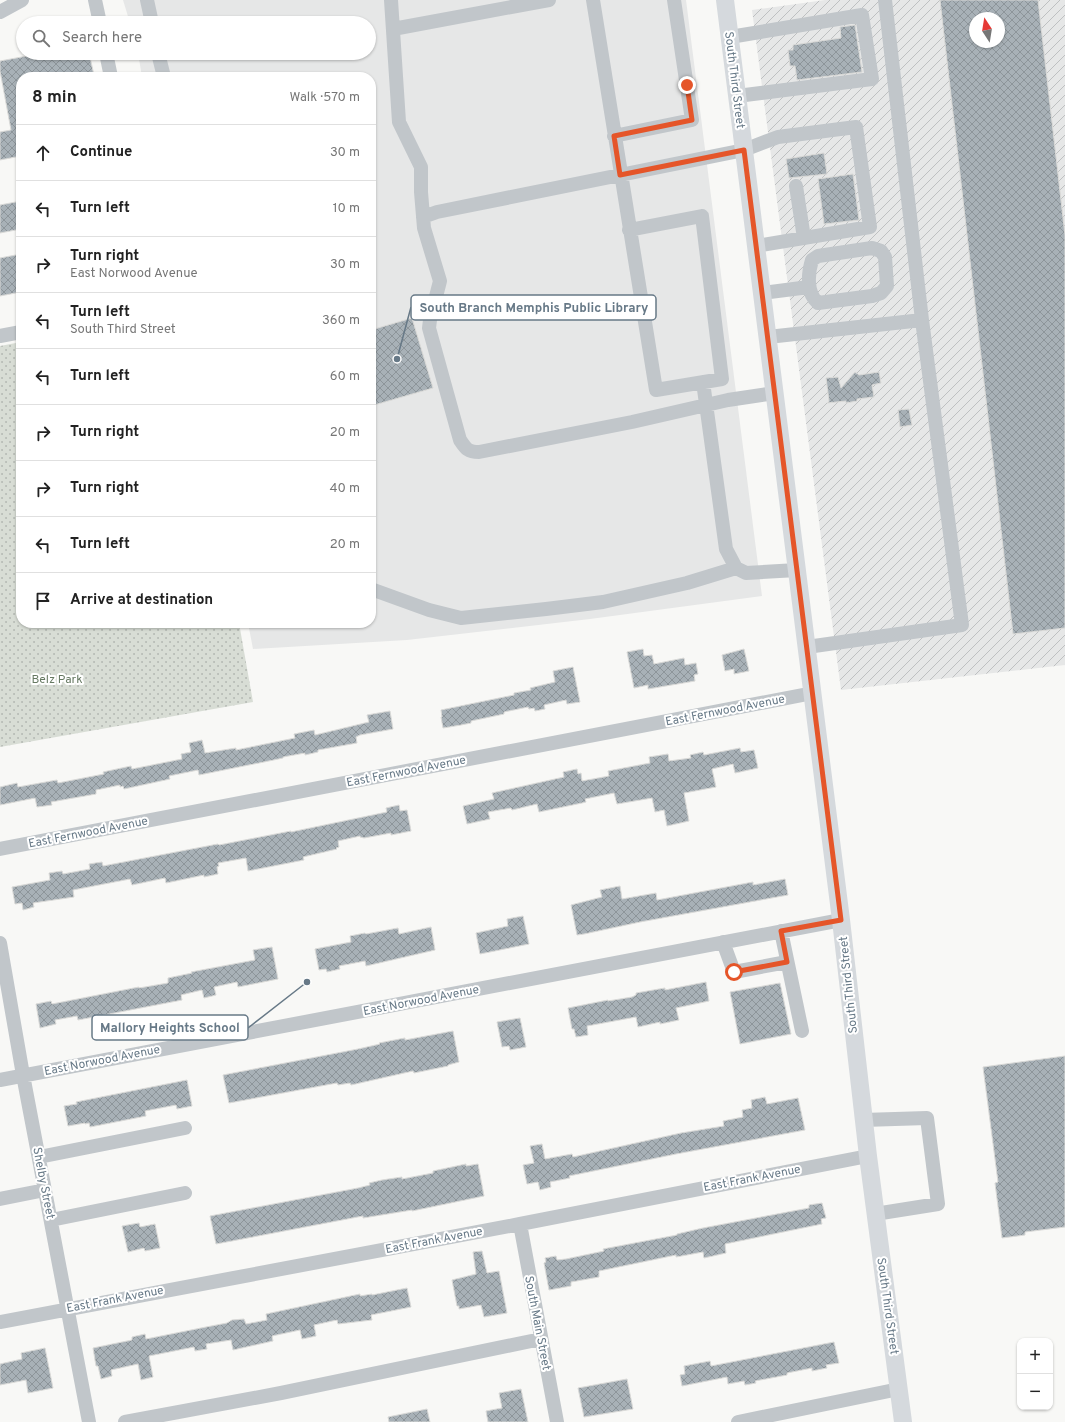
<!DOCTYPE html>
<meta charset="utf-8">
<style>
:root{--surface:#fff;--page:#f6f6f6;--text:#222;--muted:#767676;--line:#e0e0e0}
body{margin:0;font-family:Overpass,sans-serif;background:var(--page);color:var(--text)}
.controls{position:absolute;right:12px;bottom:12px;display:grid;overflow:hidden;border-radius:8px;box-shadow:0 1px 3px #0004}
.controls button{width:36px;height:36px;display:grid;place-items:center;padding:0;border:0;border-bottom:1px solid var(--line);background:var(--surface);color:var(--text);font:20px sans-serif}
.compass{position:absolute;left:969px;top:12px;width:36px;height:36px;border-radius:50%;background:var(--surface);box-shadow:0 1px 3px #0004;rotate:348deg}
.stop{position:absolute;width:12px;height:12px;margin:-9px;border:3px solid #e55529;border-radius:50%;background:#fff}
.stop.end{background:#e55529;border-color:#fff;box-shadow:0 1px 4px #0008}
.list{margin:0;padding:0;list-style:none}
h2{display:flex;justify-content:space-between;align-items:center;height:52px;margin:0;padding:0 16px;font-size:17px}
h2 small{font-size:13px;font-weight:400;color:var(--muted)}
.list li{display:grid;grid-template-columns:26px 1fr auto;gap:12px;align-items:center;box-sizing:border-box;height:56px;padding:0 16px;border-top:1px solid var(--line)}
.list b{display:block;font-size:15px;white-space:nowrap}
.list p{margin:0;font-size:13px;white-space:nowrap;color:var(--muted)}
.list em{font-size:13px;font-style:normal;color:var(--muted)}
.icon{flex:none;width:22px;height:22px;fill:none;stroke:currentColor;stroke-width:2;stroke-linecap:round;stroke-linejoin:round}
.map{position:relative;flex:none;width:1065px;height:1422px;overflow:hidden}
.search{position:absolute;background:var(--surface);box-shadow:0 1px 3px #0004;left:16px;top:16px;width:360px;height:44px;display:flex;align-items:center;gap:10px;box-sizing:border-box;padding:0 14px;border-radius:22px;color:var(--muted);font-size:15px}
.panel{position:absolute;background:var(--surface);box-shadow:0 1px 3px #0004;left:16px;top:72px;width:360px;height:556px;border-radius:16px}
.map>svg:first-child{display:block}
</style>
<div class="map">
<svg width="1065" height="1422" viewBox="0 0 1065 1422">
<defs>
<pattern id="industrial-furrows" width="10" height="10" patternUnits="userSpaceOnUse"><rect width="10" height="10" fill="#e6e7e7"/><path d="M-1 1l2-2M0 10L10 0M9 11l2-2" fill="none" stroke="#bec0c1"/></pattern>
<pattern id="green-dots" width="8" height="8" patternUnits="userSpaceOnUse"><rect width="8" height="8" fill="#d8ddd5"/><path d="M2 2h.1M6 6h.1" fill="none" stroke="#b3b8b2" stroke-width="1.8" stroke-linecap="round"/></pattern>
<pattern id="building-cross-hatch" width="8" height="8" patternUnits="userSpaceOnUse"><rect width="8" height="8" fill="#a8b1b7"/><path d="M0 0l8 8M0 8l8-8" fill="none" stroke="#8d959a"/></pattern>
</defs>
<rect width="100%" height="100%" fill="#f8f8f6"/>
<path fill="#e6e7e7" d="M123,0H686L762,596L590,619L407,640L253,649L248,623H371V77H142L138,53H369V23H130Z"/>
<path fill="url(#industrial-furrows)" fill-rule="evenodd" d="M825,0H1065V665L841,690L752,10ZM975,18H999V42H975Z"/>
<path fill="url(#green-dots)" d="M21,342V623H239L253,702L0,747V346Z"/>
<path fill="url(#building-cross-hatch)" stroke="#dadad8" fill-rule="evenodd" d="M940,0H1038L1065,235V628L1013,634ZM975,18H999V42H975Z
M855,25L862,72L797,80L795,66H790L788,50H793V45L841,38L840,27Z
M43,53H89L94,75L91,76L92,77H21V156L0,160V132L11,130L0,71V61Z
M824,153L827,174L789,178L786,159Z
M853,174L859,220L824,224L818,179Z
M21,201V229L0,233V205Z
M21,254V292L0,296V258Z
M412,318L433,388L371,406V330Z
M855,372L859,375L879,372L881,383L872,385L874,397L857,399V401L846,403V401L827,403L829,401L826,378L838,377L841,388Z
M909,409L912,425L900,427L898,410Z
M643,649L644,656L652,655L654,664L684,658L685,665L696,663L698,674L694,675L695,681L648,689V685L634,688L627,652Z
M744,649L749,671L734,674V669L725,671L722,655Z
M573,667L580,702L567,704L566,700L544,705L545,709L535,711L534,708L529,709L528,707L504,712V714L471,721V723L461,725L443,728L441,717H442L441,710L514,695V693L531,690L530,688L555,682L553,671Z
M390,711L393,729L360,735L356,737L357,743L318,750V752L305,755V753L283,757V758L264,762L199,775L198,770L169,776L170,779L124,789L123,786L120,787V785L96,790V794L51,802L52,805L37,807L35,798L0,805V787L17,783L18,787L57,780L58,783L104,774L103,772L131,766L132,769L182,759L181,754L191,752L189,743L202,740L205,753L236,748V750L295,738L294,734L314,730L315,735L369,722L367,715Z
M740,748L741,752L754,750L758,768L735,773L733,764L712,769L716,787L684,793L689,821L667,826L664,810L655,812L652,798L617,804L614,793L585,799L586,802L582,803L539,812L537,804L512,810L511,808L488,812L490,819L467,824L463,806L494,799L492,793L564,777L563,772L577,769L578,774L581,773L582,781L609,776L608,771L650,763L649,757L668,754L669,761L691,758L690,755L703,752L704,755Z
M399,805L400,811L407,810L411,831L391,835V833L364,838L360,837V836L338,841L339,847L336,848L337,849L303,857L304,860L248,871L246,858L218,863L219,866L217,867L218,874L204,877V875L166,883L165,878L132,885L130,879L73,890L74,897L33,903L34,907L23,910L22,903L15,904L12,887L50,880L49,873L62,871L63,874L90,869L89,864L102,862L103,866L218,844L219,845L291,831V832L387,812L386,808Z
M785,879L788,895L640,922L584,934L577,935L571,905L602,897L600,890L620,886L622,899L656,893L657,900L753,882V885Z
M523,916L529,944L480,954L476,933L508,926L507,919Z
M431,927L435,950L366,966L365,961L339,966L340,969L327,972L326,969L319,970L315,949L351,942L350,936L365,933L366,934L398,928L399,934Z
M272,947L278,979L238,987L237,982L214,987L216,995L204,998L202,990L181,995L182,1000L177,1001L78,1020L77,1016L55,1020L56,1024L40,1028L36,1004L51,1001L52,1004L139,987V988L168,983V978L192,973L191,972L255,960L253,950Z
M706,982L709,1001L676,1008L679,1020L660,1024V1022L638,1027L636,1017L587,1026L588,1035L576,1037L574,1029H572L568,1008L608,1000V1001L632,997L636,995V993L665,988V990Z
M780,983L791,1034L740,1044L730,992Z
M520,1018L526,1047L510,1050L509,1046L502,1047L497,1022Z
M453,1031L459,1062L448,1065V1066L414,1073L413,1071L351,1085L350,1083L338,1085L337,1083L229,1103L223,1075L358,1049L380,1044L379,1043L405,1038V1040Z
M1065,1056V1227L1025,1232V1235L1002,1238L995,1183L998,1182L983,1067Z
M187,1080L192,1106L177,1109L176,1105L145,1111L146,1116L90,1127L89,1123L85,1124V1123L68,1126L64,1106L77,1104L76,1102Z
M765,1097L767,1104L798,1098L805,1130L676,1154L569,1176L570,1178L550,1182L551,1187L540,1190L538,1182L527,1184L523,1165L534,1163L530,1146L542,1144L545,1159L572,1154L573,1157L681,1133L724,1126L723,1121L743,1117L742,1110L752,1108L751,1100Z
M466,1164V1166L478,1164L484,1196L412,1211V1210L363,1218V1216L216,1244L210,1216L358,1188L370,1185L369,1183L382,1180L402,1177V1179L433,1173V1171Z
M822,1203L826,1218L821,1219L822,1224L725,1244L726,1253L704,1258L703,1252L676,1257V1255L599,1271V1277L571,1282V1286L549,1290L544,1263L546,1262L545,1258L556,1256L557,1260L566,1259L604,1251L603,1249L677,1235V1234L703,1228L809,1208V1205Z
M139,1223L140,1227L155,1224L160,1248L145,1251L144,1248L128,1252L122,1226Z
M482,1251L487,1273L499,1271L507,1313L484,1317L481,1305L459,1309V1306H457L452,1280L476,1274L473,1252Z
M407,1288L411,1307L371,1315L372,1320L338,1324L337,1320L314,1325L316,1336L302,1339L300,1330L272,1336L273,1341L233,1350L231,1340L206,1344L207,1349L195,1351L194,1347L149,1356L153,1377L141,1380L138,1364L111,1370L112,1376L101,1379L98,1366H96L93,1348L132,1340V1337L145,1334L146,1339L206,1327L227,1323L232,1320L244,1319L246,1324L267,1320L266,1314L360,1294V1296L372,1294V1295Z
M834,1342L839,1363L826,1365L827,1368L812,1371V1368L787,1373V1375L755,1381L756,1383L745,1385L744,1381L728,1384L727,1377L682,1386L680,1375L685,1374L684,1366L710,1361L711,1366Z
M45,1348L53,1388L28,1393L26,1380L0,1385V1364L22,1359L21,1353Z
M627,1379L633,1409L584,1417L578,1388Z
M521,1389L528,1422H488L486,1411L502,1408L499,1393Z
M427,1409L430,1422H389L388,1417Z"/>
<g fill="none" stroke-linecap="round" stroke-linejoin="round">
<path stroke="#c1c6ca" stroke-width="14" d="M95,0L100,23
M147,0L152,23
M391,0L399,122L421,167V192L424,228L440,281L430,320L429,328L460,440C466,449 468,452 479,452L632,422L728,400L775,393
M593,0C613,130 634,260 656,390L722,379L702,216L629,230
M0,12L22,0
M393,29L549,0
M730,37L862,15L872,79L737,96
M106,53L111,77
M158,53L164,77
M614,136L692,120L674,0
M796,186L804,238
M423,217L437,212L744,150L778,137L856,127L870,227L756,246
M872,248L881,251L885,257L887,286L881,293L872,296L818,303C806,293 808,273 812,260L818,256Z
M762,293L809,287
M0,336L21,332
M768,337L922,320L885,0
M703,382L726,549L736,568L746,573L797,570
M371,589L429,610L461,618L546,609L603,602L687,583L736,568
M807,647L962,625L922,320
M0,849L813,693
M781,931L802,1031
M723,942L734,972L787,962
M0,943L23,1075L89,1422
M0,1080L841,920
M863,1120L927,1118L938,1204L875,1214
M39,1157L185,1128
M0,1199L45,1190
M51,1220L185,1193
M520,1224L557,1422
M0,1322L520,1224L868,1156
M125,1422L281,1393L541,1339
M738,1422L899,1389"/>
<path stroke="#d5d9dd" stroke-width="18" d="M725,0L841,920L868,1156L903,1422"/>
</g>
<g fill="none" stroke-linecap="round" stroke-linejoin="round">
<path stroke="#e55529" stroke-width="5" d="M687,85L692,120L614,136L620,175L744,150L841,920L781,931L787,962L734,972"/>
</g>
<g text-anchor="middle" stroke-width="4" stroke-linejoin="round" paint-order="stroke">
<g font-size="12" fill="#677987" stroke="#fff">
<text transform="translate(735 80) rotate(83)" y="4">South Third Street</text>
<text transform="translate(725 710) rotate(-11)" y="4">East Fernwood Avenue</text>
<text transform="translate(406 771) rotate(-11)" y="4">East Fernwood Avenue</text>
<text transform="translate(88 832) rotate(-11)" y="4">East Fernwood Avenue</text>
<text transform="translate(848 985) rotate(-96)" y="4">South Third Street</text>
<text transform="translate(421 1000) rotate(-11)" y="4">East Norwood Avenue</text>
<text transform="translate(102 1060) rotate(-11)" y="4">East Norwood Avenue</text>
<text transform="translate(752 1178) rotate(-11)" y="4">East Frank Avenue</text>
<text transform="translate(44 1183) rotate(79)" y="4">Shelby Street</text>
<text transform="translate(434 1240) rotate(-11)" y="4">East Frank Avenue</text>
<text transform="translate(115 1299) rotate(-11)" y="4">East Frank Avenue</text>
<text transform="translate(888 1306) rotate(82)" y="4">South Third Street</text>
<text transform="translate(538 1323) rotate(79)" y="4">South Main Street</text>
</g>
<g font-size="12" fill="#667962" stroke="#fff">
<text x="57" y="683">Belz Park</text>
</g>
</g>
<path fill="none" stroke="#677987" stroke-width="1.5" d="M397 359L411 307M307 982L248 1028"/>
<g fill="#677987" stroke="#fff" stroke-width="1.5">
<circle cx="397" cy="359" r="4"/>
<circle cx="307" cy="982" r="4"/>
</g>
<g fill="#fff" stroke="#677987" stroke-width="1.5">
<rect x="411" y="295" width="245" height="25" rx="4"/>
<rect x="92" y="1015" width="156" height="25" rx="4"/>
</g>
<g font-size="13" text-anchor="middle" font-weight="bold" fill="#677987">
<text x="534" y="312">South Branch Memphis Public Library</text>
<text x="170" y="1032">Mallory Heights School</text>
</g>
</svg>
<div class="controls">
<button>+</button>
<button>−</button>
</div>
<svg class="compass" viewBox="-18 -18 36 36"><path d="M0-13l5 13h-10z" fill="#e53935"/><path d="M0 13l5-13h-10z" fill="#767676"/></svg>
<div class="stop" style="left:734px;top:972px"></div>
<div class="stop end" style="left:687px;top:85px"></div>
<div class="search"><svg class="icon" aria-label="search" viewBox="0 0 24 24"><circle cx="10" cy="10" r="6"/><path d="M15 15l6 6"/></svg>Search here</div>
<section class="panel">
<h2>8 min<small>Walk · 570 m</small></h2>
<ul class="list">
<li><svg class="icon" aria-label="ahead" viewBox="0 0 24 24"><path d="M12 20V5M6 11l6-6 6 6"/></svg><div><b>Continue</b></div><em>30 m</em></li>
<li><svg class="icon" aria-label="left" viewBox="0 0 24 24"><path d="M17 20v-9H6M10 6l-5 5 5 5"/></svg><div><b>Turn left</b></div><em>10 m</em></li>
<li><svg class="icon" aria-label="right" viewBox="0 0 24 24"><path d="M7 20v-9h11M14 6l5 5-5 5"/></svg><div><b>Turn right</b><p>East Norwood Avenue</p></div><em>30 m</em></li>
<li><svg class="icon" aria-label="left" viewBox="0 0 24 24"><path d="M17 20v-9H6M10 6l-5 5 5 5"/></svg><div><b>Turn left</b><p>South Third Street</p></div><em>360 m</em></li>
<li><svg class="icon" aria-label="left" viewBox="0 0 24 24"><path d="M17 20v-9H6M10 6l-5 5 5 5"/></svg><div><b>Turn left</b></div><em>60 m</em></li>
<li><svg class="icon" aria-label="right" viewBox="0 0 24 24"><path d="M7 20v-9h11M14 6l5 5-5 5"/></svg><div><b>Turn right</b></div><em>20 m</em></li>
<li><svg class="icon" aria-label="right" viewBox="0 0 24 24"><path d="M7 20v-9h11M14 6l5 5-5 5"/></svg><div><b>Turn right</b></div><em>40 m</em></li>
<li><svg class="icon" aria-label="left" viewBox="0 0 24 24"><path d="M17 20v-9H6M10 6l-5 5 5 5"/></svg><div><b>Turn left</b></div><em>20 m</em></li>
<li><svg class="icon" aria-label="arrive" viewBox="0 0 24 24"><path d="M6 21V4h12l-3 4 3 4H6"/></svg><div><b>Arrive at destination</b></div></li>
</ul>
</section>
</div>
